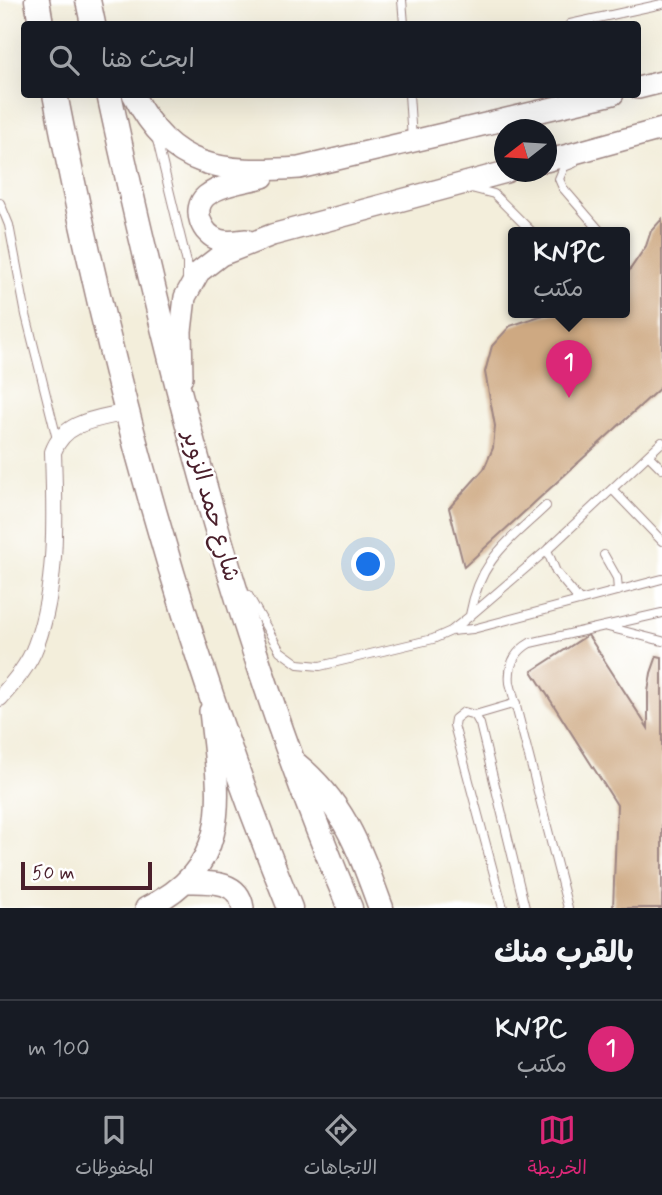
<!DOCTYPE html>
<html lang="ar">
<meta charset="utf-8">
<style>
:root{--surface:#171b24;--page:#242831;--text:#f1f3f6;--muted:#9ea1a6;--line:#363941;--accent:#db2777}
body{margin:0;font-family:Mynerve,"Playpen Sans Arabic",sans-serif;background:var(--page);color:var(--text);direction:rtl}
.compass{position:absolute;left:494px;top:119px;width:63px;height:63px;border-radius:50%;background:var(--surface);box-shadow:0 7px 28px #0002;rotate:253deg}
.scale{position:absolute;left:21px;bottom:18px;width:131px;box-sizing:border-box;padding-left:7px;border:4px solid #4a1f2b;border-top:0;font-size:19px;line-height:24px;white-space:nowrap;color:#4a1f2b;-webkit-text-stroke:5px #fff;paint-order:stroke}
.you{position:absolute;left:369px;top:565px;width:24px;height:24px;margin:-18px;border:5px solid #fff;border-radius:50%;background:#1a73e8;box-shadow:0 0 0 10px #1a73e833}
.badge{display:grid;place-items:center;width:46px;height:46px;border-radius:50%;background:var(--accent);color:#fff;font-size:23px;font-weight:700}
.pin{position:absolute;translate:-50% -58px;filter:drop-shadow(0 2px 4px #0008)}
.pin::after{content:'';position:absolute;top:37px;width:24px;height:21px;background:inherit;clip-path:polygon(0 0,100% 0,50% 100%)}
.popup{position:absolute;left:508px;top:227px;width:122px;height:91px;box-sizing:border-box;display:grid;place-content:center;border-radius:7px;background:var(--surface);filter:drop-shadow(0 2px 5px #0005);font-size:23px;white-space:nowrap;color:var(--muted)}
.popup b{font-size:26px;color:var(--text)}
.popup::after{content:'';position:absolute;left:50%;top:100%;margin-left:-14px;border:14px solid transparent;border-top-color:var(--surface)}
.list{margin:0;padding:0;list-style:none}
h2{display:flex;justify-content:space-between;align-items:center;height:91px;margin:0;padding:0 28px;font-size:30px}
h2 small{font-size:23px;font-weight:400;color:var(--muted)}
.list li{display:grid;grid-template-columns:46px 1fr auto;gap:21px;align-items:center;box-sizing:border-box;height:98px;padding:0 28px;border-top:2px solid var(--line)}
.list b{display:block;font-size:26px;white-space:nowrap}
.list p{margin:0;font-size:23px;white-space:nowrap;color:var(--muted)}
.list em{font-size:23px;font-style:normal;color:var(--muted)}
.icon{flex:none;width:38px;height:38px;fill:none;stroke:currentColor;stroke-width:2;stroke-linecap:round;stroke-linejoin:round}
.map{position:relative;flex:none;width:662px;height:908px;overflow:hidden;direction:ltr}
.search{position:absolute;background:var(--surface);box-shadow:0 7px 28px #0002;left:21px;right:21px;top:21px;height:77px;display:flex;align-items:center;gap:18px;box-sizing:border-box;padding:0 24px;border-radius:7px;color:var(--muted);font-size:26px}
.sheet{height:189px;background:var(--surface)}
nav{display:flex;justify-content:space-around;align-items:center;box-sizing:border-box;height:98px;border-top:2px solid var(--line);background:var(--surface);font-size:19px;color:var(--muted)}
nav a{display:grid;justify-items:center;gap:4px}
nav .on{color:var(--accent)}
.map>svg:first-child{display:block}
</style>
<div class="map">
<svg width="662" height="908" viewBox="0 0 662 908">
<rect width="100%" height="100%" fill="#fff"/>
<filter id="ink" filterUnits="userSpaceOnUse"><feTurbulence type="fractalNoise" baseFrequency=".0143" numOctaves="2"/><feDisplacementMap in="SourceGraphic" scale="14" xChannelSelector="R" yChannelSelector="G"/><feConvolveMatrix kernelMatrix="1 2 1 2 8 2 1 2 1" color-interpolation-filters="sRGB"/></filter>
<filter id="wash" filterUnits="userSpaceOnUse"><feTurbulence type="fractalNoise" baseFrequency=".00686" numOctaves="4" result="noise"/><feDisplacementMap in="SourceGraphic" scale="28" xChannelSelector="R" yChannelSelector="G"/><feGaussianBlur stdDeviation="1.57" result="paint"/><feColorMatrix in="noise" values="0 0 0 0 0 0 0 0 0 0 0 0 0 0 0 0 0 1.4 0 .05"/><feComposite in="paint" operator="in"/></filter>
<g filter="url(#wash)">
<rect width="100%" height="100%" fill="#f3eedb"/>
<g id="blocks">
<path fill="#cea982" d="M662,219V386L464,567L449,508L484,469L493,448L495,426L485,372L492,346L510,326L540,316L560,312H625V277L646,246L651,231Z
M588,635L648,728V692L651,673L657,656L662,657V908H613L617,805L532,671Z"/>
</g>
</g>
<g filter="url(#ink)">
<use href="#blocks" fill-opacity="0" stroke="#9e8683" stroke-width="2"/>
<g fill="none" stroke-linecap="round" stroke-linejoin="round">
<g stroke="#9e8683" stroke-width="10">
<path id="lane" d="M402,0L404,24
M570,24L662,4
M409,94L412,140
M157,140L187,263V281
M574,163L564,167L559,179L563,188L601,232
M471,188L494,194L532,232
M0,203L9,225L26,315L57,439
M648,455L662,469
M612,489L662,541
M547,550L556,572L580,601
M604,555L617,578L618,591
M248,595L280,651L298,664L320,666L433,639L451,631L470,616L547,550L662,442
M470,615C480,559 507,543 546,506
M604,626L662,641
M451,631L473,629L662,579
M475,715L516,703
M503,908L454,725L455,719L464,712L475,715L480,724L525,908
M568,908L510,683C508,665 514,652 530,643L662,613"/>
</g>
<g stroke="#9e8683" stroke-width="18">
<path id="street" d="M0,698C14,682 29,665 36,645C58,586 55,513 53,452C64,421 97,419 127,412"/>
</g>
<g stroke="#9e8683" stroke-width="24">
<path id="secondary" d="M638,88L662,82
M133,94C172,170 221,173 299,168L613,94
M546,161L662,129
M246,240C237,241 227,243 219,240C202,235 191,209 206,196C221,184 245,182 263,177
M182,377L181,331L185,297L199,272L221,255L272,235L506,172
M188,882C210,882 239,880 243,908
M146,908C236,865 219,795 210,711"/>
</g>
<g stroke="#9e8683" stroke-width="27">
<path id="primary" d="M37,0L41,24
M88,0L93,24
M55,94C109,372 183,646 290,908
M109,94C169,370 239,647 350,908
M293,762C344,803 359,848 381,908"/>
</g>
<use href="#lane" stroke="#fff" stroke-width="8"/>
<use href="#street" stroke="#fff" stroke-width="16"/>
<use href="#secondary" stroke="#fff" stroke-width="21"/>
<use href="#primary" stroke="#fff" stroke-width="24"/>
</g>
</g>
<g text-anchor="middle" stroke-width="5" stroke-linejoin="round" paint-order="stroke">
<g font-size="23" fill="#4a1f2b" stroke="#fff">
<text transform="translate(212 506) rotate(74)" y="8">شارع حمد الزوير</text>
</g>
</g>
</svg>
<svg class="compass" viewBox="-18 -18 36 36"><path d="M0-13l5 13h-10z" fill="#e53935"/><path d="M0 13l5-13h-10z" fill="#9ea1a6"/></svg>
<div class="scale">50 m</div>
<div class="you"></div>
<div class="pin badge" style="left:569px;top:398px">1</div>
<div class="popup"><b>KNPC</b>مكتب</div>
<div class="search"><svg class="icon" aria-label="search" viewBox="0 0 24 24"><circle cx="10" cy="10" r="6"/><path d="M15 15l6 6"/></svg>ابحث هنا</div>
</div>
<section class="sheet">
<h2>بالقرب منك<small></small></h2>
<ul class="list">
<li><span class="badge">1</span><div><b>KNPC</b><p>مكتب</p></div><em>100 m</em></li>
</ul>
</section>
<nav>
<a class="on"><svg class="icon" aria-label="map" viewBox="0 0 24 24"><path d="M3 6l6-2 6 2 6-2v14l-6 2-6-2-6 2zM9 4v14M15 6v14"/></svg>الخريطة</a>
<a><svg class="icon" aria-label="directions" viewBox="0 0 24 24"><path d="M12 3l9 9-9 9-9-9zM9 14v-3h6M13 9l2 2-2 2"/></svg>الاتجاهات</a>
<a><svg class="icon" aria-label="saved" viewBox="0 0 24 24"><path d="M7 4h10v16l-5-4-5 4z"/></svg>المحفوظات</a>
</nav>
